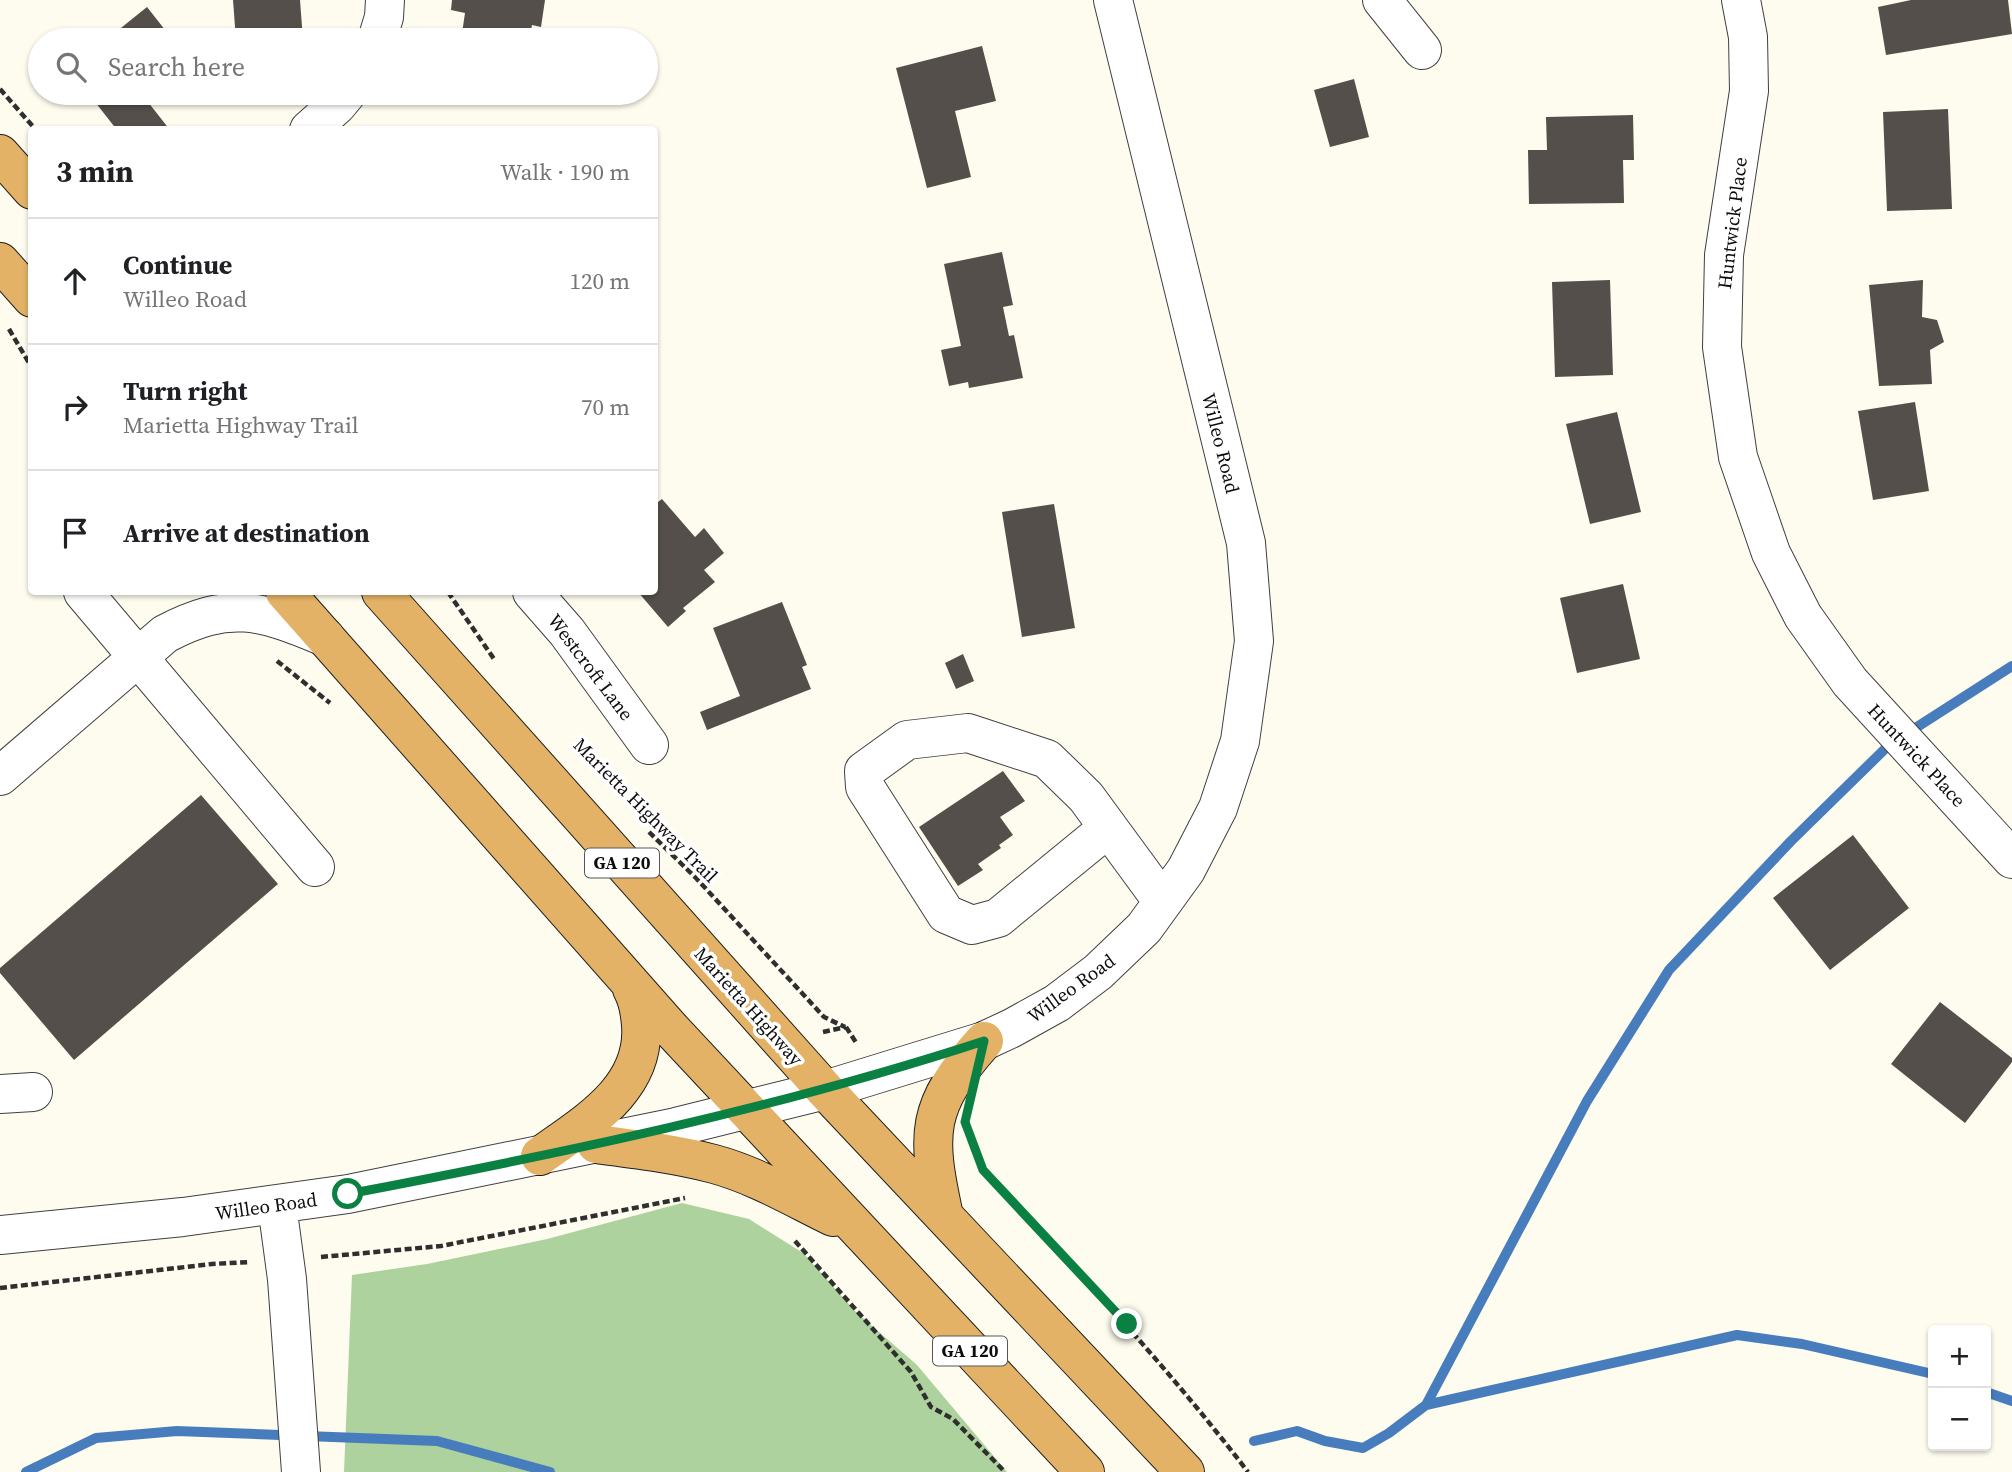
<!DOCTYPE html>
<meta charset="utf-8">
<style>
:root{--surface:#fff;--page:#f2f2f2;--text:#202124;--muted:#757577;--line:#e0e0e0}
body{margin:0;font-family:"Source Serif 4",serif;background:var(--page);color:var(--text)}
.controls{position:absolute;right:21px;bottom:21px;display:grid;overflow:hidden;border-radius:7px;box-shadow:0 2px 5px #0004}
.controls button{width:63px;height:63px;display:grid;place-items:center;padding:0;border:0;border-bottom:2px solid var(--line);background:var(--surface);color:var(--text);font:35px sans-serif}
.stop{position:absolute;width:21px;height:21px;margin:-16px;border:5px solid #0b8043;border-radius:50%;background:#fff}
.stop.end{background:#0b8043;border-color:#fff;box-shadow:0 2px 7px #0008}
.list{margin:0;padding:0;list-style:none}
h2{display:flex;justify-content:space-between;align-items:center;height:91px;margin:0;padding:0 28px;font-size:30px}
h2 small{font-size:23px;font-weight:400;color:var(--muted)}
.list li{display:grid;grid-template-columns:46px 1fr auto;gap:21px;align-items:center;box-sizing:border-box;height:126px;padding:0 28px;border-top:2px solid var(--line)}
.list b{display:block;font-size:26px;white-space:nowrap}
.list p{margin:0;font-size:23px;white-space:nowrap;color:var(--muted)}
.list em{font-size:23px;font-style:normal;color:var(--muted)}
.icon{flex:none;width:38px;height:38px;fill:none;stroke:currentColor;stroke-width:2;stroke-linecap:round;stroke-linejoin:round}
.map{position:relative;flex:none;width:2012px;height:1472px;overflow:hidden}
.search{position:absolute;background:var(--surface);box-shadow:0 2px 5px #0004;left:28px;top:28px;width:630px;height:77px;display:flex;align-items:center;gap:18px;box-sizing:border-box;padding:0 24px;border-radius:38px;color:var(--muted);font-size:26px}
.panel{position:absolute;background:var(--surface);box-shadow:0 2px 5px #0004;left:28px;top:126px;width:630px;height:469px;border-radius:7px}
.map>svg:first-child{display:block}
</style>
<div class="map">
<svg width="2012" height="1472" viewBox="0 0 2012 1472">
<rect width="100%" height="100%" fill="#fdfcee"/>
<path fill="#add29d" d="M682,1203L749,1219L803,1253L856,1312L917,1365L1007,1472H344L352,1275L427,1264L547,1239Z"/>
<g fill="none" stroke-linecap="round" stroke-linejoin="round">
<path stroke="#487dbd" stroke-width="10" d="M1986,1392L2012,1401
M1426,1405L1737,1335L1802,1344L1933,1374
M1254,1441L1297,1431L1325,1441L1363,1448L1389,1433L1426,1405L1587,1101L1669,970L1791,841L1889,745L2012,666
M26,1472L96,1438L177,1431L437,1441L550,1472"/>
</g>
<path fill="#544f4a" d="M233,0H300L303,40H236Z
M452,0H545L541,27L532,25L529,40H461L465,13L451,10Z
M1911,0H2008L2012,34L1886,55L1878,7Z
M147,7L173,40H106Z
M982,46L996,101L955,111L971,177L927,188L896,68Z
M1354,79L1369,137L1330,147L1314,90Z
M88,93H159L148,102L170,130H117Z
M1948,109L1952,209L1887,211L1883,112Z
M1633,115L1634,160H1623L1624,203L1529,204L1528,150H1547L1546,117Z
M1002,252L1013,305L1003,307L1009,336L1014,335L1023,378L969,388L968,382L949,386L941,350L961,346L944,264Z
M1610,280L1613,375L1555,377L1552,282Z
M1923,280L1922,317L1937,320L1944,342L1930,350L1932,384L1879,386L1869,285Z
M1915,402L1929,491L1873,500L1858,411Z
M1617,412L1641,512L1590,524L1566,424Z
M662,499L695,537L704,528L724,553L704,570L715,582L683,608L686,611L668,627L638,592H654V505Z
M1054,504L1075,628L1022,637L1002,512Z
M1623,584L1640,659L1577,673L1560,598Z
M782,602L807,665L802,667L811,689L707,730L700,712L740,696L713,628Z
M963,654L974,681L956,689L945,663Z
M1003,771L1025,801L1000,817L1013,835L999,845L1001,848L978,864L983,870L958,886L919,827Z
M201,795L278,884L74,1060L0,973V968Z
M1853,835L1909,908L1830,970L1773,898Z
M1940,1002L2012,1058V1062L1965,1123L1891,1064Z"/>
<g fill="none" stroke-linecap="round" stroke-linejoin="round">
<g stroke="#404040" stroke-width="40">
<path id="minor" d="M1382,0L1422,50
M1741,0L1748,37L1749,91L1724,255L1722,347L1738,457L1771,553L1803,616L1850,682L2012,859
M377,40L384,17L385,0
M309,130L337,105L347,93
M83,592L315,867
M532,592L567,632L649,745
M0,776L165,634C229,600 261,610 325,637
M1108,828L998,918L972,925L946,914L865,787L864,771L907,740L968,733L1047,759L1086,797L1163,902
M0,1094L33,1092
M277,1205L287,1279L301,1472
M0,1235L183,1217L348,1194L676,1127L825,1090L984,1041L1012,1028L1057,1003L1098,972L1144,928L1186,870L1218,808L1240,741L1254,641L1246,543L1113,0"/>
</g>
<g stroke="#1e1e1e" stroke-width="40">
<path id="highway" d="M0,154L32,190
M0,262L32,298
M285,592L671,1029L1085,1472
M381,592L825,1090L1185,1472
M596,1144C635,1149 675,1154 714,1164C755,1175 794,1198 833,1217
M540,1156C586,1123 646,1089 641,1025C640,1012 638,1000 632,989
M944,1216C926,1133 925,1107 984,1041"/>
</g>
<path stroke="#2f2f2f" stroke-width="4.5" stroke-dasharray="7 3.5" stroke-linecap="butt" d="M0,89L36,130
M9,329L32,368
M448,592L494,659
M277,661L330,703
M649,832L696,878L824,1017L845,1027
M846,1027L857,1044
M823,1032L846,1027
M972,1141L983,1170C1075,1268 1166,1365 1248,1472
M795,1241L911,1372L931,1407L953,1419L1005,1472
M321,1257L441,1246L685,1198
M0,1288L212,1264L250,1262"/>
<use href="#minor" stroke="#fff" stroke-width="38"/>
<use href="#highway" stroke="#e3b266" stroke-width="38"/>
</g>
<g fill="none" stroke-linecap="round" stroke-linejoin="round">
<path stroke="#0b8043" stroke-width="9" d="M348,1194C563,1153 776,1109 984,1041L965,1122L983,1170L1127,1324"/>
</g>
<g text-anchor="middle" stroke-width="7" stroke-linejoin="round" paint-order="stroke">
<g fill="#fff" stroke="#565656" stroke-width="2">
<rect x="585" y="848.5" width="74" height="29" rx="5"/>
<rect x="933" y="1336.5" width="74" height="29" rx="5"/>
</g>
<g font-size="18" font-weight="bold" fill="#0d0d0d">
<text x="622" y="869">GA 120</text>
<text x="970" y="1357">GA 120</text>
</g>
<g font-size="19" fill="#0d0d0d" stroke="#fff">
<text transform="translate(1732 223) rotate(-83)" y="7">Huntwick Place</text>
<text transform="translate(1221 443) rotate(76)" y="7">Willeo Road</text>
<text transform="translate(591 667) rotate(53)" y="7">Westcroft Lane</text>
<text transform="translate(1917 755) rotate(47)" y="7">Huntwick Place</text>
<text transform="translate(646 810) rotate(45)" y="7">Marietta Highway Trail</text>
<text transform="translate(1071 988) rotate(-36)" y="7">Willeo Road</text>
<text transform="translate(749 1006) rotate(48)" y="7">Marietta Highway</text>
<text transform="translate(266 1206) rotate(-8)" y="7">Willeo Road</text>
</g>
</g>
</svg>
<div class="controls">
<button>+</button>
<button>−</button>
</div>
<div class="stop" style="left:348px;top:1194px"></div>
<div class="stop end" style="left:1127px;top:1324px"></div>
<div class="search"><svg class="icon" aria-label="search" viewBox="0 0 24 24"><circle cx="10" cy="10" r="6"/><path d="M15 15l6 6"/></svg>Search here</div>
<section class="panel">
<h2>3 min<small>Walk · 190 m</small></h2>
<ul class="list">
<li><svg class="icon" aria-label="ahead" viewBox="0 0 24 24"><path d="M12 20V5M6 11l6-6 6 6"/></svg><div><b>Continue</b><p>Willeo Road</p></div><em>120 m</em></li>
<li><svg class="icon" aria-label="right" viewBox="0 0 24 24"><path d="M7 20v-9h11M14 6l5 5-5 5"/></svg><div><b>Turn right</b><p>Marietta Highway Trail</p></div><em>70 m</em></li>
<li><svg class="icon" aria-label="arrive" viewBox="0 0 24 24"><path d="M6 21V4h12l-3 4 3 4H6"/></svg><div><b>Arrive at destination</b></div></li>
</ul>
</section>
</div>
